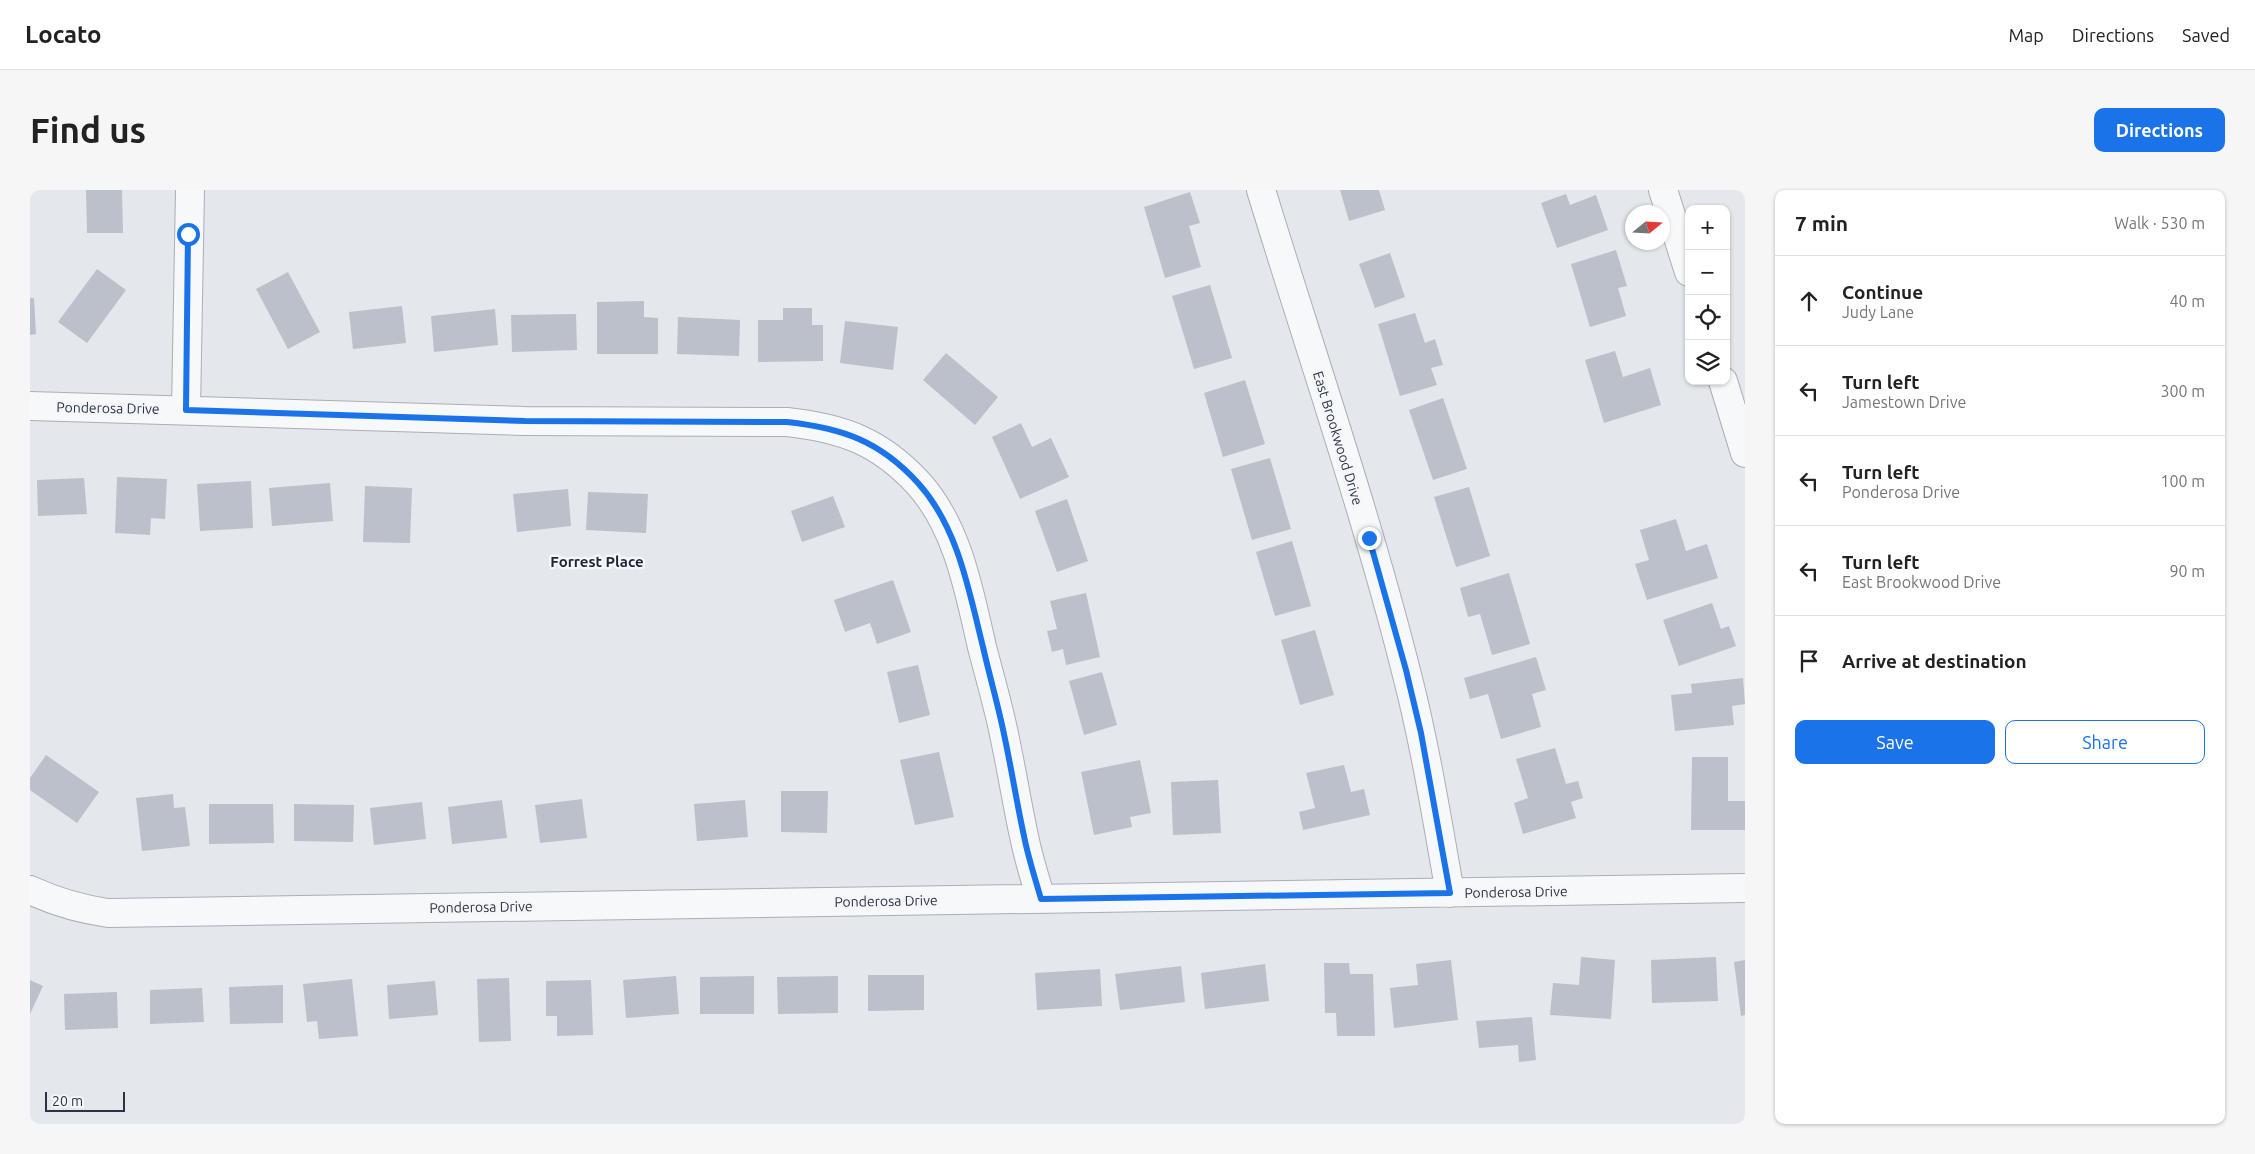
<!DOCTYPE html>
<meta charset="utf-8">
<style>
:root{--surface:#fff;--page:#f6f6f6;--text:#222;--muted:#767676;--line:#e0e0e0;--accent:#1a73e8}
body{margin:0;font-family:Ubuntu,sans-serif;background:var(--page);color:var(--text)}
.controls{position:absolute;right:15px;top:15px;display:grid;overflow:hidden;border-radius:10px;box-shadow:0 1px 4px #0004}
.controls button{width:45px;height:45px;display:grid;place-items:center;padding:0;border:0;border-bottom:1px solid var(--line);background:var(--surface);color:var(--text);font:25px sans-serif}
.compass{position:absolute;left:1595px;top:15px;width:45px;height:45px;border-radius:50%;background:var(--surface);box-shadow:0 1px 4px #0004;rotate:72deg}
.scale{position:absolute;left:15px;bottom:12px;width:80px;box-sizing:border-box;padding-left:5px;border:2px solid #2b3445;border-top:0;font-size:14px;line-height:18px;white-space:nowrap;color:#2b3445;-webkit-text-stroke:4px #f4f6f9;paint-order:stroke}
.stop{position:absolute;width:15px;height:15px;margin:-11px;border:4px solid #1a73e8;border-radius:50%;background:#fff}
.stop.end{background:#1a73e8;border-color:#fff;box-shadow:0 1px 5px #0008}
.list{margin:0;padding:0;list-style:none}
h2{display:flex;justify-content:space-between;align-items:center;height:65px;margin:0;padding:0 20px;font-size:21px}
h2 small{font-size:16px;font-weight:400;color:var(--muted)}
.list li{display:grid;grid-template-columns:32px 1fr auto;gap:15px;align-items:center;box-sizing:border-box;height:90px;padding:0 20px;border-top:1px solid var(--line)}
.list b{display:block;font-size:19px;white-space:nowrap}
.list p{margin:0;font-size:16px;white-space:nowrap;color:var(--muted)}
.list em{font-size:16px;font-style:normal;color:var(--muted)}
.actions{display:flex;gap:10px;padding:15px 20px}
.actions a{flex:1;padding:11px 0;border:1px solid var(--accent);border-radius:10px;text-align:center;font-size:18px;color:var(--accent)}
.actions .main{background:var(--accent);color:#fff}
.icon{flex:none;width:28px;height:28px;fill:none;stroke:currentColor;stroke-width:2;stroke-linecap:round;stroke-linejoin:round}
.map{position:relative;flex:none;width:1715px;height:934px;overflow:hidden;border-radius:10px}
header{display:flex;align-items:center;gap:30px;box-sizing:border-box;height:70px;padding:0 25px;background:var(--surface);border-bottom:1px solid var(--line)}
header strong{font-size:24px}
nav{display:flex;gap:28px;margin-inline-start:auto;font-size:18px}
.intro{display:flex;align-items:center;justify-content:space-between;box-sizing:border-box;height:120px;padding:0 30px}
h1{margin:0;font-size:35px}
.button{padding:12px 22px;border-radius:10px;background:var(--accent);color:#fff;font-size:18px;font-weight:700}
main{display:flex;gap:30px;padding:0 30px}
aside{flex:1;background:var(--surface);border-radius:10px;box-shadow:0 1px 4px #0004}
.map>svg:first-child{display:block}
</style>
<header>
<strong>Locato</strong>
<nav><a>Map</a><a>Directions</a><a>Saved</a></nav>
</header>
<div class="intro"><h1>Find us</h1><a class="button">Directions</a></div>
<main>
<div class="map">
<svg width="1715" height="934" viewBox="0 0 1715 934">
<rect width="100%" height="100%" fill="#e4e7ec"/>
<path fill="#bbc0ca" d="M56,0H92L93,43H57Z
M1310,0H1349L1355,20L1319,31Z
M1160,2L1170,33L1159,36L1171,77L1135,88L1114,17Z
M1536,4L1540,15L1566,5L1578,40L1527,58L1511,13Z
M1586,60L1597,96L1588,98L1596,126L1560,137L1541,74Z
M1360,63L1375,107L1345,118L1329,74Z
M67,79L96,100L57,153L28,132Z
M258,82L290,142L258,159L226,99Z
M1180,95L1202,168L1164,179L1142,106Z
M0,108H4L6,144L0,145Z
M614,111V127L628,128V164H567V112Z
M372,116L376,153L323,159L319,122Z
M753,118H782V135H793V171L728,172V130H753Z
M465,119L468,155L404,162L401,126Z
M1385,123L1395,153L1405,149L1413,175L1401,178L1407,195L1370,206L1348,134Z
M546,124L547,160L482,162L481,125Z
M648,127L710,130L709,166L647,164Z
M815,131L868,137L863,180L810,173Z
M1585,161L1593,187L1620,178L1631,215L1574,233L1555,170Z
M916,163L968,207L945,235L893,190Z
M1215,190L1235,254L1193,267L1174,203Z
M1413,208L1437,279L1403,290L1379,220Z
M991,233L1002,257L1021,248L1039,287L990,309L962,247Z
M1240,268L1261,339L1222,350L1201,279Z
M87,287L137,289L135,329L121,328L120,345L85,343Z
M54,288L57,324L8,326L7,290Z
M221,291L223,338L170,341L167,294Z
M300,293L303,331L242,336L239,298Z
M335,296L382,298L380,353L333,352Z
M1439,297L1460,366L1426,377L1404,307Z
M538,299L541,336L487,342L483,304Z
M558,302L618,304L616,343L556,340Z
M803,306L815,337L772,352L761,321Z
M1037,309L1058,371L1027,382L1005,321Z
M1646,329L1656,361L1677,354L1688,388L1617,410L1605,374L1619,370L1610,340Z
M1262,351L1281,416L1245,426L1226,362Z
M1479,383L1500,454L1462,465L1450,424L1438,427L1430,398Z
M863,390L881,442L847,454L840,433L815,442L804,410Z
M1056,403L1070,467L1036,475L1033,459L1022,462L1017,441L1027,439L1020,411Z
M1682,413L1691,439L1699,436L1706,456L1649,476L1633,430Z
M1285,440L1304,505L1270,515L1251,450Z
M1506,467L1516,500L1502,504L1511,537L1471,549L1458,504L1440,509L1434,488Z
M888,475L900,525L869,533L857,482Z
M1072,482L1087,535L1054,545L1039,491Z
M1713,488L1715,514L1702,516L1704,535L1645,541L1641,505L1662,503L1661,494Z
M1525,558L1536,594L1548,591L1553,608L1541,612L1546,628L1493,644L1484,613L1498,608L1486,569Z
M909,562L924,627L885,635L870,570Z
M16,565L69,602L47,633L0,600V588Z
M1662,567H1698V611H1715V640H1661Z
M1110,570L1121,623L1100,627L1102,637L1064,645L1051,582Z
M1314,575L1321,602L1334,599L1340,625L1273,640L1269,622L1285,618L1276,583Z
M1188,590L1191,643L1143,645L1141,592Z
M751,601H798L797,643L751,642Z
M143,604L144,618L155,617L160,656L112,661L106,608Z
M552,609L557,648L510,653L505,615Z
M472,610L477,648L422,654L418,617Z
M715,610L718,647L667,651L664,614Z
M392,612L396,649L344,655L340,618Z
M179,614H243L244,653L179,654Z
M264,614L324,615L323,652L264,651Z
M1551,767L1585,770L1581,829L1520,825L1523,793L1549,795Z
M1686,767L1688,811L1622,813L1621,770Z
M1421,770L1428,830L1364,838L1360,798L1388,795L1386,774Z
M1715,770V825L1711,826L1704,772Z
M1294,773H1319L1320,784H1343L1345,846H1307L1306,823H1295Z
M1235,774L1239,811L1175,819L1171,783Z
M1151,776L1155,812L1090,820L1085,784Z
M1070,779L1072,816L1007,820L1005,783Z
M838,785H894V820L838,821Z
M646,786L649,824L596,828L593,790Z
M724,786V824H670V787Z
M808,786V823L748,824L747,787Z
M479,788L481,851L449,852L447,789Z
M322,789L328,846L289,849L287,831L277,832L273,794Z
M0,790L13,796L0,824Z
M561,790L563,845L527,846V826H516V791Z
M405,791L408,825L359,829L357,795Z
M253,795V833L200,834L199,797Z
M172,798L174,832L120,834V800Z
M87,802L88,838L35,840L34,804Z
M1502,827L1506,870L1489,872L1488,855L1449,858L1446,831Z"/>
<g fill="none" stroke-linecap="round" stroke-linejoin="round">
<g stroke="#a9aeb7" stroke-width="30">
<path id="minor" d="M1231,0C1280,160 1335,319 1376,481C1395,554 1407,629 1420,703
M1633,0L1659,82
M1693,191L1715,263
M0,216L495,231L757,232C812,238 849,251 888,293C928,337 939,401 952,457C960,488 969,518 975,549C982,582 987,614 994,646C998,667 1005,688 1011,709
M156,220L160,0
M0,700C26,712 50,719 78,723L1715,698"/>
</g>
<use href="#minor" stroke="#f7f8fa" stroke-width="28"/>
</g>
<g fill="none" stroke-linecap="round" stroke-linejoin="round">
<path stroke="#1a73e8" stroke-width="6" d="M158,44L156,220L495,231L757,232C812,238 850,251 888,293C928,337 939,401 953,457C960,488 969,518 975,549C982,582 987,614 994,646C998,667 1005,688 1011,709L1420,703L1391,543L1376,480L1339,348"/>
</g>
<g text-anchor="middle" stroke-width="5" stroke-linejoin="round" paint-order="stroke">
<g font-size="14" fill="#2b3445" stroke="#f4f6f9">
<text transform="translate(78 218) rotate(1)" y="5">Ponderosa Drive</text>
<text transform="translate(1308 248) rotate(73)" y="5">East Brookwood Drive</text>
<text transform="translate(1486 702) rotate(-1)" y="5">Ponderosa Drive</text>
<text transform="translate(856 711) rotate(-1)" y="5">Ponderosa Drive</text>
<text transform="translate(451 717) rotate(-1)" y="5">Ponderosa Drive</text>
</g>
<g font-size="15" font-weight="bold" fill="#1d2536" stroke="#f4f6f9">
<text x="567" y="377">Forrest Place</text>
</g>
</g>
</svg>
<div class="controls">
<button>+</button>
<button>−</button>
<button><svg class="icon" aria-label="locate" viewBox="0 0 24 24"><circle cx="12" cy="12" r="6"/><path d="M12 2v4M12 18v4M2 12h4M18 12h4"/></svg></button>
<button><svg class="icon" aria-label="layers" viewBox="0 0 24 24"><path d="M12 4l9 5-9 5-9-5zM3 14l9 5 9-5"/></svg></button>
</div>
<svg class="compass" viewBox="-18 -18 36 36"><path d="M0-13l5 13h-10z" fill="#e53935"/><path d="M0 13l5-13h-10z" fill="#767676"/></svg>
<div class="scale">20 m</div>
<div class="stop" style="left:158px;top:44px"></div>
<div class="stop end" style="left:1339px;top:348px"></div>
</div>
<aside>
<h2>7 min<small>Walk · 530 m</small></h2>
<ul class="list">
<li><svg class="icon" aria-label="ahead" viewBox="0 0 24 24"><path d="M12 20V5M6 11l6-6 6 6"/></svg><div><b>Continue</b><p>Judy Lane</p></div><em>40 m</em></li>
<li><svg class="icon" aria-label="left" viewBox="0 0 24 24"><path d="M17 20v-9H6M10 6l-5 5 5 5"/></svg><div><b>Turn left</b><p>Jamestown Drive</p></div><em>300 m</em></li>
<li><svg class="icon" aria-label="left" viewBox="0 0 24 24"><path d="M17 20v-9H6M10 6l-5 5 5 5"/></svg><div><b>Turn left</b><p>Ponderosa Drive</p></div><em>100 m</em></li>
<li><svg class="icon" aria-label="left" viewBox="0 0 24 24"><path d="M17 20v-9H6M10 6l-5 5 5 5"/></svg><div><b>Turn left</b><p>East Brookwood Drive</p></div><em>90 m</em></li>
<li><svg class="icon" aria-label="arrive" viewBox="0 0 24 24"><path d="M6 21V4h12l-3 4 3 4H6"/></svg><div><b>Arrive at destination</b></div></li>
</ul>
<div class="actions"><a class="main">Save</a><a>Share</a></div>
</aside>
</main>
